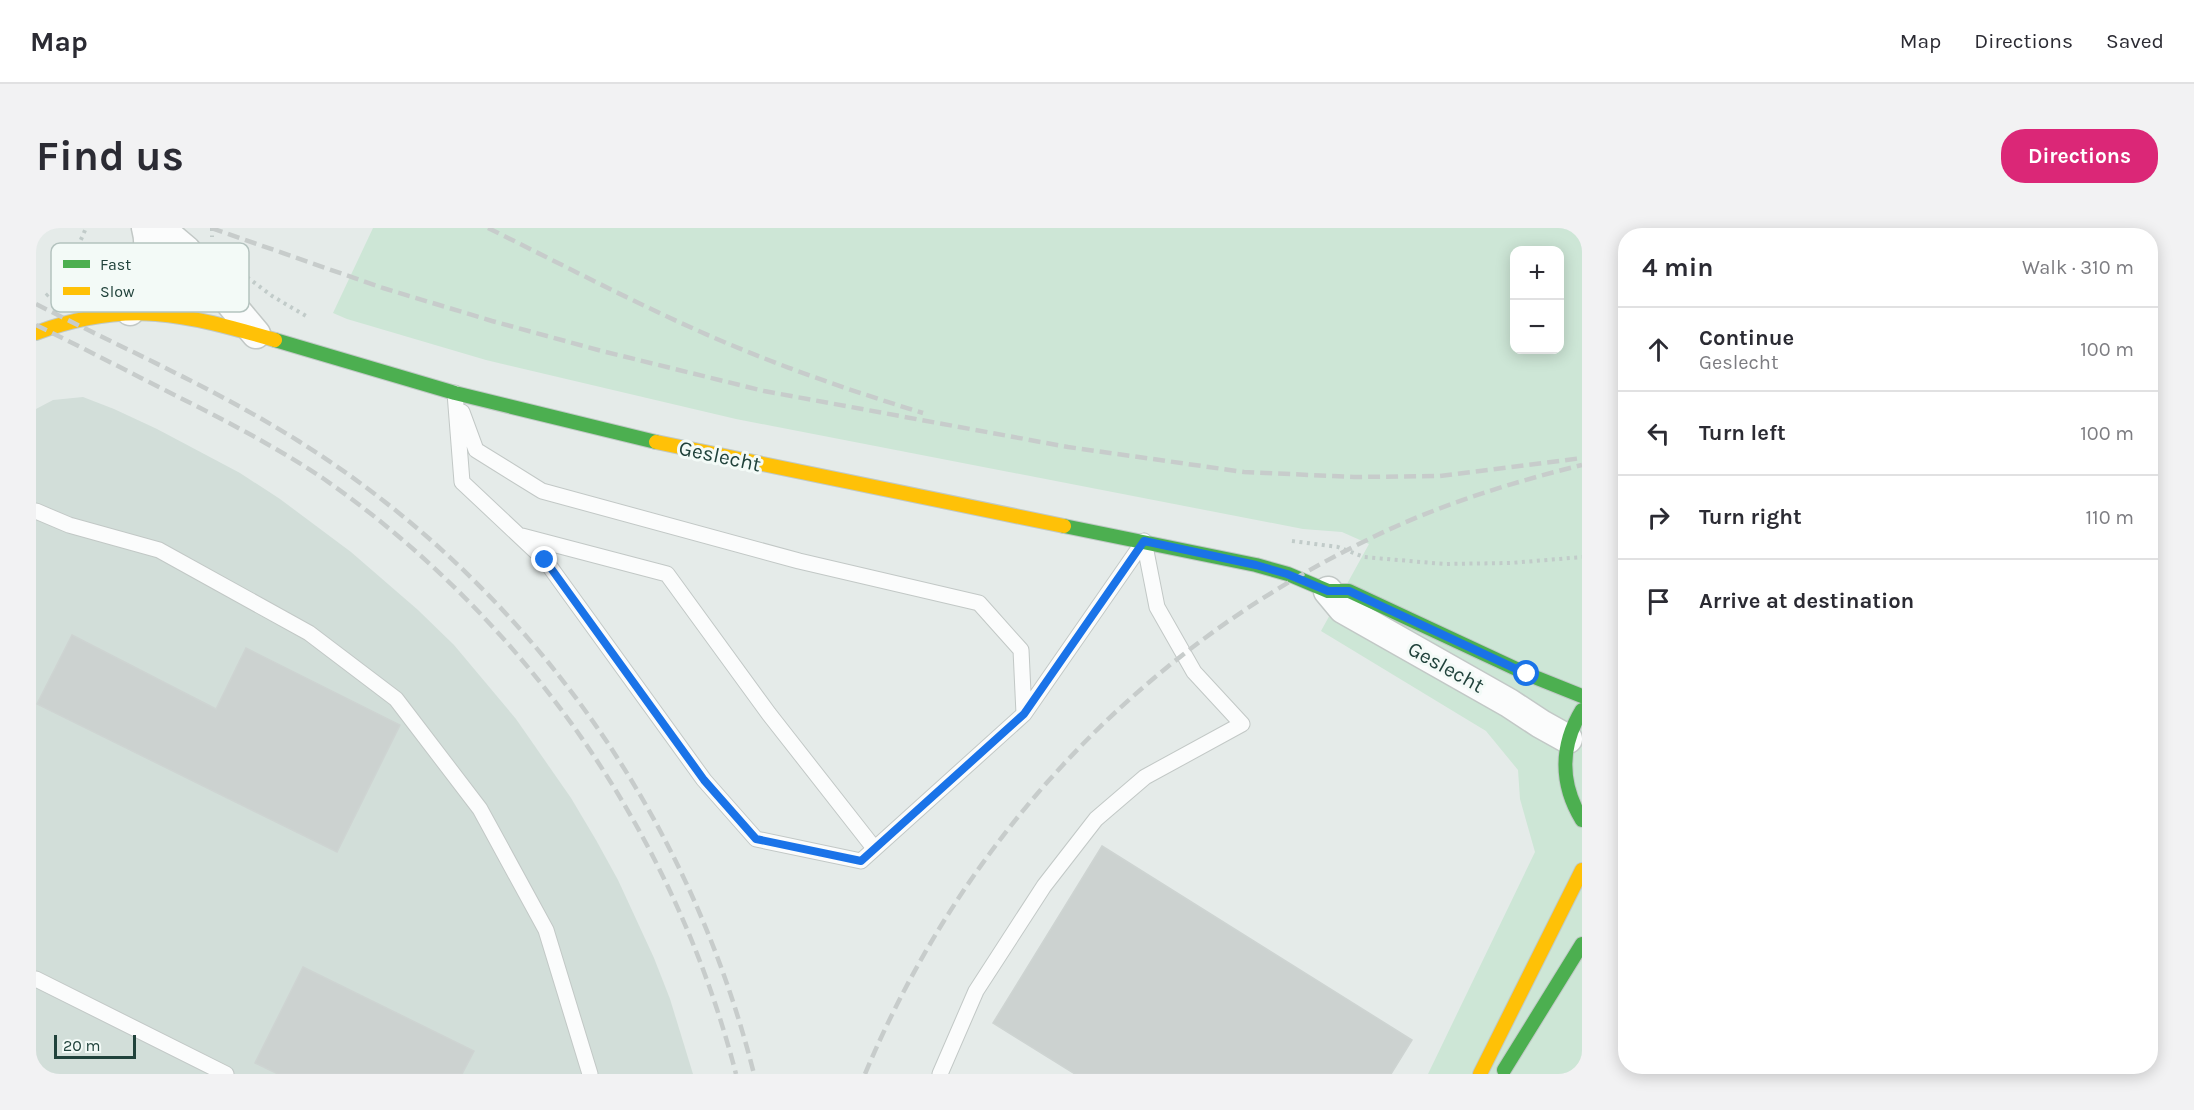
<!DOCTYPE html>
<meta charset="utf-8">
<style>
:root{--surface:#fff;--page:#f2f2f3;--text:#2b2b33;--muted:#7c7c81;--line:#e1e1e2;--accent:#db2777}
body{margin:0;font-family:Karla,sans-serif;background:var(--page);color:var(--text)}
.controls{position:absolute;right:18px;top:18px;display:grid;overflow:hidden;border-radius:12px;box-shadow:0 3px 15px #0003}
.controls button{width:54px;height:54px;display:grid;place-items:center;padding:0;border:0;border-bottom:2px solid var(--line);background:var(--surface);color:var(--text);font:30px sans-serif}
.scale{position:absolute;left:18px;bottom:15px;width:82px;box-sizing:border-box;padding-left:6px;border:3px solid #20423b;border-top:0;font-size:16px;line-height:21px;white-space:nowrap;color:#20423b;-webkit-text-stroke:4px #f3faf7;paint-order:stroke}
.stop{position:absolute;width:18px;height:18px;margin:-14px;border:4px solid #1a73e8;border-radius:50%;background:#fff}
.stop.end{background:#1a73e8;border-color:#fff;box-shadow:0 2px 6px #0008}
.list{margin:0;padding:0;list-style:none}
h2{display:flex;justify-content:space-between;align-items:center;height:78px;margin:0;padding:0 24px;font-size:26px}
h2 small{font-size:20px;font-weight:400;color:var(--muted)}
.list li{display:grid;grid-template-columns:39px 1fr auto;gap:18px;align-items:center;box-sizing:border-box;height:84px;padding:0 24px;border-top:2px solid var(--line)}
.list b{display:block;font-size:22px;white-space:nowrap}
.list p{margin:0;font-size:20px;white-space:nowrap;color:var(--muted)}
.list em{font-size:20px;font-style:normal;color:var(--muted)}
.icon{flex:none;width:33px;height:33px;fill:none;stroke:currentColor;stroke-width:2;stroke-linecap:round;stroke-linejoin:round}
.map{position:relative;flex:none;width:1546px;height:846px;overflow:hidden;border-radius:24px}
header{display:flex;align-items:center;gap:36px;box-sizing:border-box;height:84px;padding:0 30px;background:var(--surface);border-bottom:2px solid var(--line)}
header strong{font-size:28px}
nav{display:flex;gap:33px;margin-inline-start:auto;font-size:21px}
.intro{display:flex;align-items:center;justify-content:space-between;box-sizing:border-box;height:144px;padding:0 36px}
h1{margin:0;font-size:42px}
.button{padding:15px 27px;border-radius:24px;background:var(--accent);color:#fff;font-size:21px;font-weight:700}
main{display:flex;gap:36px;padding:0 36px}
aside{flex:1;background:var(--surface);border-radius:24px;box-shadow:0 3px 15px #0003}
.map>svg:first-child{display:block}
</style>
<header>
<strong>Map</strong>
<nav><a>Map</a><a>Directions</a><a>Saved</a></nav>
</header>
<div class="intro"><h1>Find us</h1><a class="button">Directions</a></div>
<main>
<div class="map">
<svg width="1546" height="846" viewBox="0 0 1546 846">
<rect width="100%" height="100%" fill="#e5ebe9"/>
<path fill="#d2ded9" d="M47,169L78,181L121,201L204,245L244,271L315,324L382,382L418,417L480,491L535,570L560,612L582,652L618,730L634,771L657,846H0V181L17,172Z"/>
<path fill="#cde6d6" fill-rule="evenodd" d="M337,0H1546V846H1392L1499,624L1484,571L1482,542L1450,503L1285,403L1333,316L1306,304L1267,301L700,191L450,132L311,91L297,85ZM1478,22H1524V122H1478Z"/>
<path fill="#ccd2d0" stroke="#ced4d2" stroke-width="1.5" d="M36,407L180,481L210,420L364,497L301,624L1,476Z
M1066,618L1376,812L1355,846H1039L957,795Z
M267,739L438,823L426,846H242L219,835Z"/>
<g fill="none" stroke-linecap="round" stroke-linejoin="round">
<g stroke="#c2c8c6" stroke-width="17">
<path id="lane" d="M419,165L426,254L509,332L668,552L720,611L825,633L988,486L1108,313
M426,184L440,222L506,263L763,333L943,375L985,422L988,486
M0,283L33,297L123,322L273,405L360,471L444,581L510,702L554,846
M486,308L631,346L733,486L838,620
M0,751L190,846
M904,846L940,763L1008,658L1060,591L1109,549L1206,496L1158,444L1121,379L1108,313"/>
</g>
<g stroke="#c2c8c6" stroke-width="31">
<path id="street" d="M124,0L150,22L220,106
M94,83C104,57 118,28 110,0
M1292,363L1307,381L1473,475L1505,496L1532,511"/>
</g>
<g stroke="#c0c9c6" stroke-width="16">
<path id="fast" d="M239,112L419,165L620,214
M1028,298L1220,337L1252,346L1292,363H1313L1491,446L1546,468
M1546,482C1524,518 1524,556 1546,592
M1468,842L1546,716"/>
</g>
<g stroke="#c0c9c6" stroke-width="16">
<path id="slow" d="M0,105C91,71 149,86 239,112
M620,214L1028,298
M1444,846L1546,642"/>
</g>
<path stroke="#c1cbc9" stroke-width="4" stroke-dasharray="3 4.5" stroke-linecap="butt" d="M176,0V9
M211,49L236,68L270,88
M10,68L27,53L50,0
M1256,313L1302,319L1328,329L1408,336L1474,335L1546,329"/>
<use href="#lane" stroke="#fbfcfc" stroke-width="15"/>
<use href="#street" stroke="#fbfcfc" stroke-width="28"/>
<use href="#fast" stroke="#4caf50" stroke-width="14"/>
<use href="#slow" stroke="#ffc107" stroke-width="14"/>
<path stroke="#c7cccb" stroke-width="4.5" stroke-dasharray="12 6" stroke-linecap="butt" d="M175,0L347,60L456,93L566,123L728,163L1032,219L1208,244L1318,249L1404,248L1546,230
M452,0C523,35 593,72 665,104C737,136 812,162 887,185
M0,76C88,121 180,161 264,214C492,358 652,585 718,846
M0,97C35,114 70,132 105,150C168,182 230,212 288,251C491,393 638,606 700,846
M829,846C928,610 1102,423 1333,311C1400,278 1473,255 1546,237"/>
</g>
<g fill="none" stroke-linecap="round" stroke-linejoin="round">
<path stroke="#1a73e8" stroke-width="8" d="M509,332L668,552L720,611L825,633L988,486L1108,313L1220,337L1251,346L1292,363H1313L1491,446"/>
</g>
<g text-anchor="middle" stroke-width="6" stroke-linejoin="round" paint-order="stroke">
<g font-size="21" fill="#20423b" stroke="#f3faf7">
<text transform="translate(684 228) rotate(12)" y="7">Geslecht</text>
<text transform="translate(1410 439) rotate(29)" y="7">Geslecht</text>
</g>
</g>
<rect x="15" y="15" width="198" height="69" rx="9" fill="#f3faf7" stroke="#b4c3bf" stroke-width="1.5"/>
<rect x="27" y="32" width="27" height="8" fill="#4caf50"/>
<rect x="27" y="59" width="27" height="8" fill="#ffc107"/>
<g font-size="16" fill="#20423b">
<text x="64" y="42">Fast</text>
<text x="64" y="69">Slow</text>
</g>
</svg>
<div class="controls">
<button>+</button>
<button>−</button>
</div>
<div class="scale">20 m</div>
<div class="stop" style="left:1491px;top:446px"></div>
<div class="stop end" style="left:509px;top:332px"></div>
</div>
<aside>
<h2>4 min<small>Walk · 310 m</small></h2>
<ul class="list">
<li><svg class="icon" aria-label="ahead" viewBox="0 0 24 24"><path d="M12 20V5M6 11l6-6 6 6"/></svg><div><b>Continue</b><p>Geslecht</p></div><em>100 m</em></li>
<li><svg class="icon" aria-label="left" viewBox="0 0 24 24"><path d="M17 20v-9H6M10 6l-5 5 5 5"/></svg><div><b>Turn left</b></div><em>100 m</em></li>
<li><svg class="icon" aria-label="right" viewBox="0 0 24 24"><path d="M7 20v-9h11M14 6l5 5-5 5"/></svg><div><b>Turn right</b></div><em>110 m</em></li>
<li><svg class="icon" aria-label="arrive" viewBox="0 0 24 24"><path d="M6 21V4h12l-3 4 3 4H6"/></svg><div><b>Arrive at destination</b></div></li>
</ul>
</aside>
</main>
